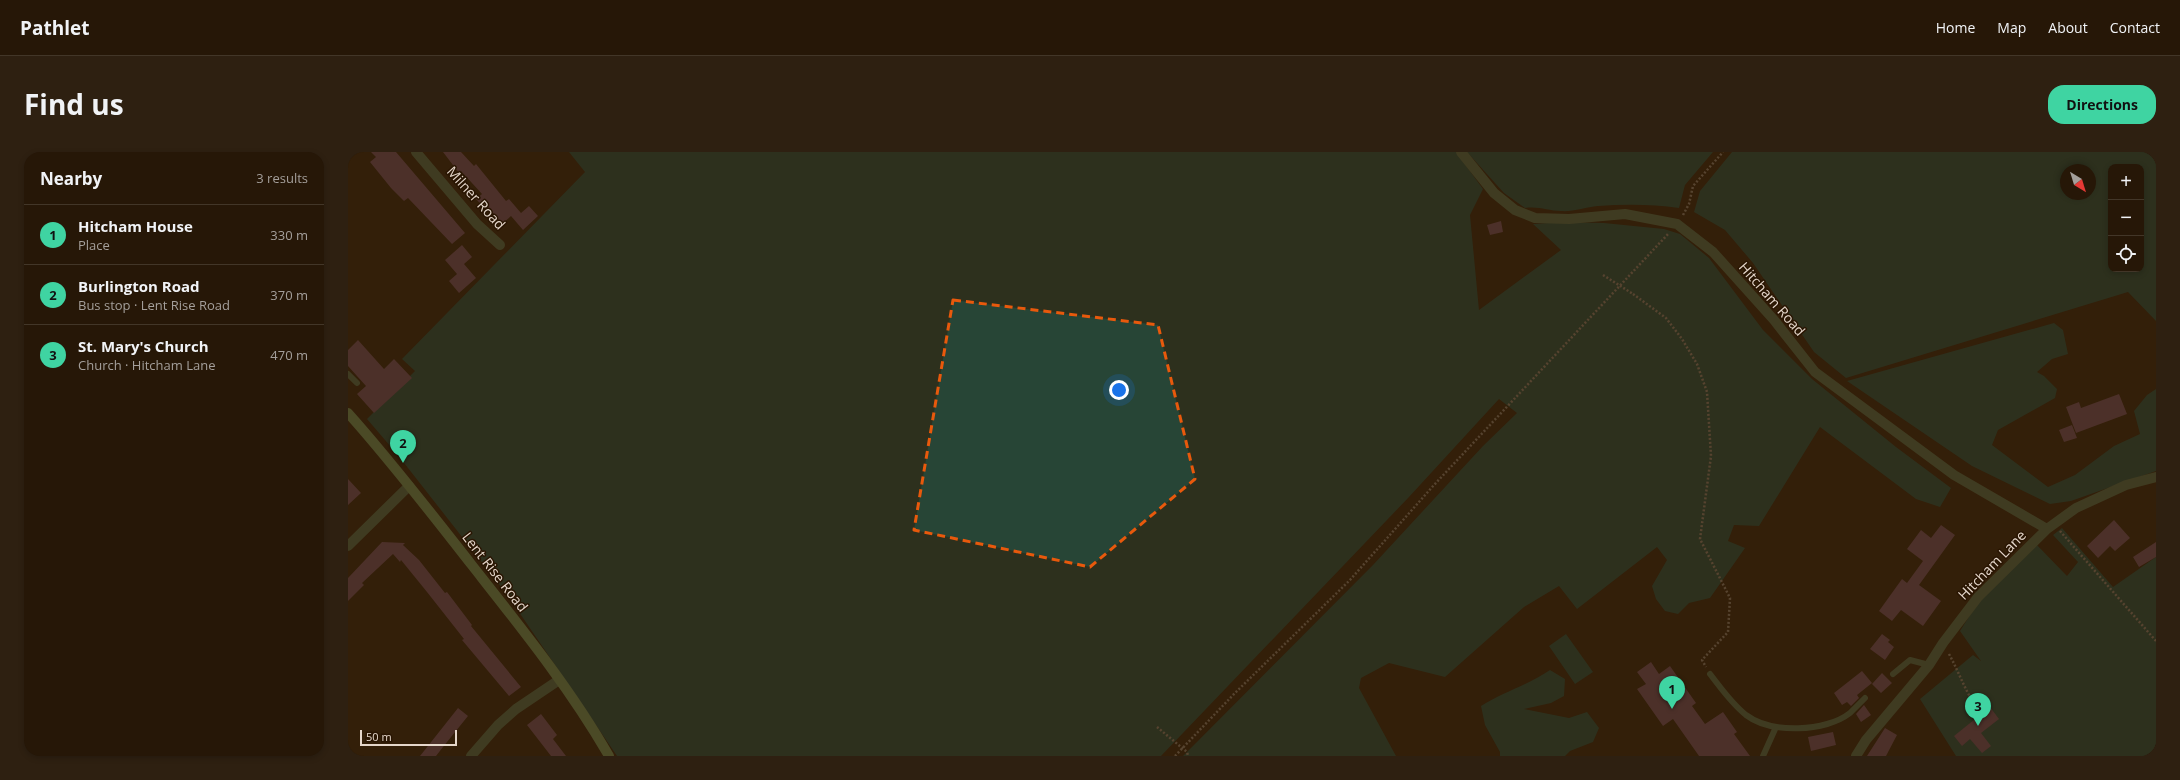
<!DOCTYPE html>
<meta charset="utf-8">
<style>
:root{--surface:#261707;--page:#2e2011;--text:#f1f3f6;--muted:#a49f9b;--line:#423628;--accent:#3fd4a2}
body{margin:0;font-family:"Open Sans",sans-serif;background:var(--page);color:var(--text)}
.controls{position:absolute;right:12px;top:12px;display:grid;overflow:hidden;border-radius:8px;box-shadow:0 2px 6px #0003}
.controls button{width:36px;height:36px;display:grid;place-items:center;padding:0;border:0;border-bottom:1px solid var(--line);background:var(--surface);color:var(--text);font:20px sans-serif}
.compass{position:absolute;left:1712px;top:12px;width:36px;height:36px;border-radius:50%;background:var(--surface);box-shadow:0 2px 6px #0003;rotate:142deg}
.scale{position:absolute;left:12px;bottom:10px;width:97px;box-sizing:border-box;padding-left:4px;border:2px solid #e5d7cb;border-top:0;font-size:11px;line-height:14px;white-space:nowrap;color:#e5d7cb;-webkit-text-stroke:3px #291502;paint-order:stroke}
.you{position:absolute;left:771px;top:238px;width:14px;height:14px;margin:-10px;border:3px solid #fff;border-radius:50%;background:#1a73e8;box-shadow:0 0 0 6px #1a73e833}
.badge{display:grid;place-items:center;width:26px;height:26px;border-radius:50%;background:var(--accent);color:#111;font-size:13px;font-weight:700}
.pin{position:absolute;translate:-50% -33px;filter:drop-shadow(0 1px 2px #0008)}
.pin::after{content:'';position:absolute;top:21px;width:14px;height:12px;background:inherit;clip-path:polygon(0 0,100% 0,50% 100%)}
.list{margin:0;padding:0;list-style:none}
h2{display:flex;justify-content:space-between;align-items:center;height:52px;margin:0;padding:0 16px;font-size:17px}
h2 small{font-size:13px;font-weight:400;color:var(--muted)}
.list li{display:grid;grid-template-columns:26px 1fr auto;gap:12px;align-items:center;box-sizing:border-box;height:60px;padding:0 16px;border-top:1px solid var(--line)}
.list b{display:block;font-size:15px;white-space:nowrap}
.list p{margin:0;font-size:13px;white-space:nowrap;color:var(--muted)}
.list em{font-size:13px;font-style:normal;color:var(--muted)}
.icon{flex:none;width:22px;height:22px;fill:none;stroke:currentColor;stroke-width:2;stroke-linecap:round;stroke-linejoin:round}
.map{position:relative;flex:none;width:1808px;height:604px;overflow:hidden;border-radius:16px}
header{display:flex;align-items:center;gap:24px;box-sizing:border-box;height:56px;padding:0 20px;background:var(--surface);border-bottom:1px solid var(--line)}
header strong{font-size:19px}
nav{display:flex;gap:22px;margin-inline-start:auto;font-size:14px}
.intro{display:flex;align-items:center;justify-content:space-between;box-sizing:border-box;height:96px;padding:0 24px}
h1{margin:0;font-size:28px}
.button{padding:10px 18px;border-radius:16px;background:var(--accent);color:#111;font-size:14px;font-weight:700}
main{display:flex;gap:24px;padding:0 24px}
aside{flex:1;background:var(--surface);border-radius:16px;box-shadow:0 2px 6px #0003}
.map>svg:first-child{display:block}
</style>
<header>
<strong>Pathlet</strong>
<nav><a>Home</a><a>Map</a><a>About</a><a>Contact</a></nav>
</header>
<div class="intro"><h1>Find us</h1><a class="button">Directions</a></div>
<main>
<aside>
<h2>Nearby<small>3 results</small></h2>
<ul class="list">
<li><span class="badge">1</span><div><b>Hitcham House</b><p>Place</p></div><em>330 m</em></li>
<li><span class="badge">2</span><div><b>Burlington Road</b><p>Bus stop · Lent Rise Road</p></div><em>370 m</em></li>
<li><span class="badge">3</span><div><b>St. Mary's Church</b><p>Church · Hitcham Lane</p></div><em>470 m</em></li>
</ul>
</aside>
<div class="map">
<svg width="1808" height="604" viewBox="0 0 1808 604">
<rect width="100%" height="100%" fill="#331f09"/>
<path fill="#274536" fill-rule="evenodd" d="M221,0H1108L1135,37L1122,63L1131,158L1213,98L1185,72L1215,70L1256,71L1316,77L1332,82L1361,106L1415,178L1464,227L1548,295L1603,336L1592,355L1568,347L1472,275L1411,374L1386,373L1380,389L1397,396L1362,446L1341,451L1330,462L1317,459L1308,447L1304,434L1319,408L1309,395L1229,457L1211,434L1176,455L1097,525L1041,511L1013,526L1011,536L1048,604H835L1025,413L1135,294L1169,261L1151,247L1061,345L813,604H269L158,441L49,302L19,267L67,219L54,207L237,20Z
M1119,0H1365L1337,33L1331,56C1304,52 1277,52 1250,54C1238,55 1225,60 1213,59C1200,59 1191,54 1177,56L1156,41Z
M1384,0H1808V169L1780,140L1498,226L1466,200L1405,111L1377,78L1346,60L1352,39ZM1763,15H1793V117H1763ZM1718,18H1742V42H1718Z
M1706,171L1715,178L1720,202L1704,207L1689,220L1696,224L1709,237L1707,246L1650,278L1644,293L1700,335L1727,323L1766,294L1792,282L1786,259L1799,243L1808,237V319L1723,349L1702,352L1624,314L1499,229Z
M1714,376L1765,435L1808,405V604H1608L1572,547L1625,503L1633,509L1612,479L1632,447L1687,391L1719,424L1730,410L1705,383Z
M1218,482L1245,520L1227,532L1201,494Z
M1202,518L1217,527L1216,544L1203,551L1176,557L1221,566L1239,560L1251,576L1245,590L1222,599L1217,604H1152V600L1137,573L1133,554C1155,540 1180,533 1202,518Z"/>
<path fill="#6b4550" d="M23,0H48L117,81L104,92L60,46L56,49L43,36L22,10L28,5Z
M95,0H113L126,14L128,12L158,49L161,47L173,61L181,54L190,64L175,78L163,64L154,72L139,55L137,57L128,47L134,42L113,19L111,21Z
M1153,69L1155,80L1142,83L1139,73Z
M114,93L124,105L116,112L128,126L111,141L101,129L109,122L97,108Z
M10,188L36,217L46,207L64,226L26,261L9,242L18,234L0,214V198Z
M1771,242L1779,262L1728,281L1718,255L1731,250L1733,256Z
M1724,273L1729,286L1716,290L1711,278Z
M0,327L13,341L0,353Z
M1766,368L1782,386L1767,399L1762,394L1750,406L1739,394Z
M1593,373L1607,383L1571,433L1593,449L1575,474L1553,458L1544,469L1531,459L1554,427L1559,431L1575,409L1559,397L1573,378L1583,386Z
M34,390L57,391L55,393L71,408L97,441L99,440L124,473L123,474L173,535L161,544L114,488L116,487L79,440L53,408L52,410L45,402L14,431L16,433L0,449V426Z
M1808,390V405L1791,415L1785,405Z
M1534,482L1542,488L1540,490L1546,495L1537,508L1522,497Z
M1303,510L1311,522L1322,514L1348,551L1344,554L1357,572L1375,560L1389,580L1386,582L1402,604H1351L1325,567L1315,574L1289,537L1298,532L1289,520Z
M1514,519L1524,531L1509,543L1511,546L1503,554L1499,550L1494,553L1486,541Z
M1534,521L1544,531L1533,541L1524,532Z
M1516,553L1523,563L1513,570L1508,562Z
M1642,555L1651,567L1633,581L1643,594L1634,601L1622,587L1614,594L1606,584Z
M110,556L120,564L95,595L88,604H72Z
M193,562L209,583L205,587L218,604H203L179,573Z
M1537,576L1549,583L1538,604H1519Z
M1485,580L1488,593L1463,599L1460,585Z"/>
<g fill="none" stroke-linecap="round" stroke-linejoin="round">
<path stroke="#81705e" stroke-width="2.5" stroke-dasharray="2 2" stroke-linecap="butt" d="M1335,63L1341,52L1345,34L1375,0
M1285,142L1318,166L1334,187L1349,212L1359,240L1363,304L1352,387L1382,446L1380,480L1354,508L1358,515
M1712,379L1808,489
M1601,502C1611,520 1617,539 1629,556
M809,575L839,600L840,604
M827,604L887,541L1002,428L1086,333L1321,81"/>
<path stroke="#4f5e3e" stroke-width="6" d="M0,222L9,231
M1362,522C1373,536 1383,551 1398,563C1423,582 1478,580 1502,561C1507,556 1512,551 1517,546
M1545,522L1562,508L1581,513
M1415,604L1428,575"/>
<path stroke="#4f5e3e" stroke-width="10" d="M68,0L129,72L152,93
M1113,0L1146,41L1167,58L1187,66L1221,67L1277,62L1329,72L1365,100L1426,168L1467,220L1606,323L1699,377
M0,394L61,334
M123,604L150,573L168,557L211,528
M1508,604L1518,588L1581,513L1595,491L1630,445L1699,377L1728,356L1778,333L1808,325"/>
<path stroke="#687e4b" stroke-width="10" d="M0,261C43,309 83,361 123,412C171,473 222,536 261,604"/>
<path stroke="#81705e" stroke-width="2.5" stroke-dasharray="2 2" stroke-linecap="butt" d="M1255,123L1285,142"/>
</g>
<path d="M0 0H1808V604H0ZM605,148L810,173L847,327L742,415L566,378Z" fill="#331f09" fill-opacity=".55" fill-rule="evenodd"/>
<path fill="none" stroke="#e8590c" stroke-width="3" stroke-dasharray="8 5" stroke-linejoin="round" d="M605,148L810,173L847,327L742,415L566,378Z"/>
<g text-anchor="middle" stroke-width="3" stroke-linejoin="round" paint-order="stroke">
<g font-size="14" fill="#e5d7cb" stroke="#291502">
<text transform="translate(128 46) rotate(48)" y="5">Milner Road</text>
<text transform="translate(1424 147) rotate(49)" y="5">Hitcham Road</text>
<text transform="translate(1644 413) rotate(-46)" y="5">Hitcham Lane</text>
<text transform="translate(147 420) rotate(52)" y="5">Lent Rise Road</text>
</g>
</g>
</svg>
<div class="controls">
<button>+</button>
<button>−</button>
<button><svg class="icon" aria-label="locate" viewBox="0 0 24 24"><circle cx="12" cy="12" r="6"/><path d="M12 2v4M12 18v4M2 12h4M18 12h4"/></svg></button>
</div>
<svg class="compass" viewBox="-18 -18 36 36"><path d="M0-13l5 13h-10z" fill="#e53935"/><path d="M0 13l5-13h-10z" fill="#a49f9b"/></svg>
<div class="scale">50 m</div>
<div class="you"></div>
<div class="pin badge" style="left:1324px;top:557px">1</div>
<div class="pin badge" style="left:55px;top:311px">2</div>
<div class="pin badge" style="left:1630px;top:574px">3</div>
</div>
</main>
